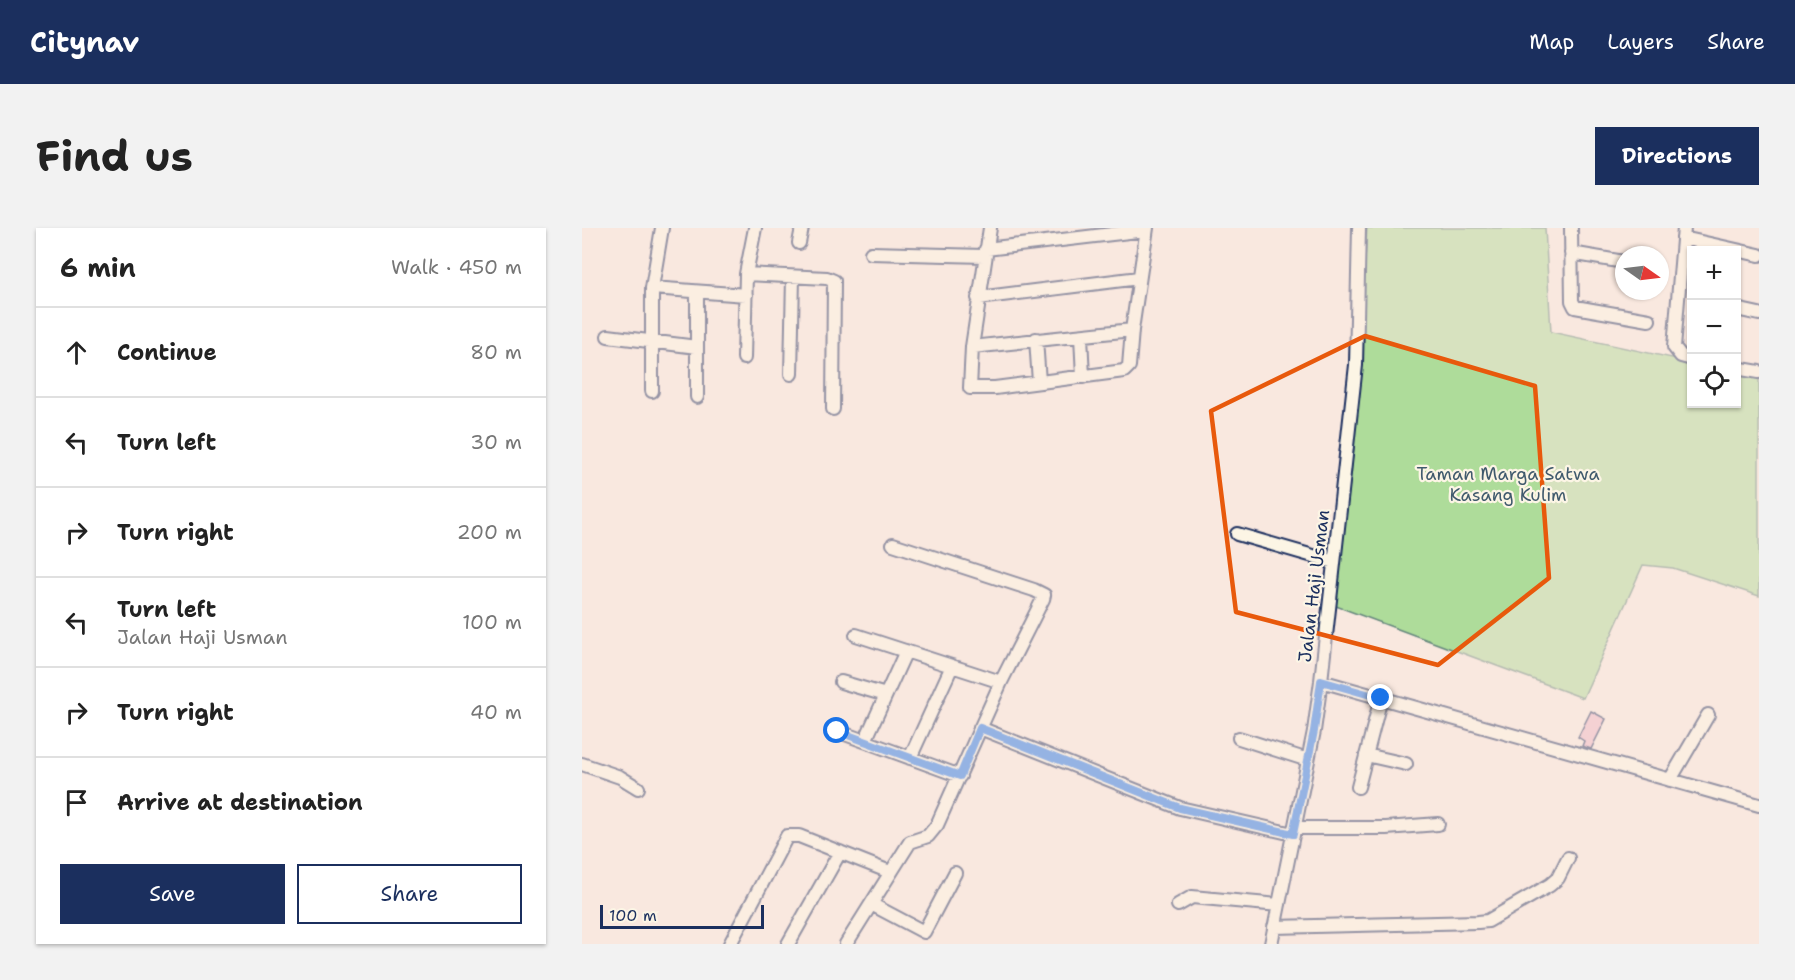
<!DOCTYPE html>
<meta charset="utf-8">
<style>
:root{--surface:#fff;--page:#f2f2f2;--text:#222;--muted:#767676;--line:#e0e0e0;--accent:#1b2f5e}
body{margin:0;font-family:"Shantell Sans",sans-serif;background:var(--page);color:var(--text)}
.controls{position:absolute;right:18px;top:18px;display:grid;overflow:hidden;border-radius:0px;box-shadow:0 2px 4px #0004}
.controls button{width:54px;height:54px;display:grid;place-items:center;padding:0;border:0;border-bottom:2px solid var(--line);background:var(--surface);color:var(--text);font:30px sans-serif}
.compass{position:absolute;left:1033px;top:18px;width:54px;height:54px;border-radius:50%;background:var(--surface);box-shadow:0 2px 4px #0004;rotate:104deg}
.scale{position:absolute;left:18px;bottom:15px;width:164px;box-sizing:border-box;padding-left:6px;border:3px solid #1b2f5e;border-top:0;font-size:16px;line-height:21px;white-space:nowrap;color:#1b2f5e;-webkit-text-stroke:4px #fcf5e5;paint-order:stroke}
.stop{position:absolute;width:18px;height:18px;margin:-14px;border:4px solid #1a73e8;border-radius:50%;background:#fff}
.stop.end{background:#1a73e8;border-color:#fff;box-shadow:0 2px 6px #0008}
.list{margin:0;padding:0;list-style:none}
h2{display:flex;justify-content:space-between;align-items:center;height:78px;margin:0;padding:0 24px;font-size:26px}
h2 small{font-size:20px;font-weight:400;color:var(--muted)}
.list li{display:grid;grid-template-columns:39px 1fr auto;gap:18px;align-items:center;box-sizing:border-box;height:90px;padding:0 24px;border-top:2px solid var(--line)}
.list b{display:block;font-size:22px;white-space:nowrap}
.list p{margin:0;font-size:20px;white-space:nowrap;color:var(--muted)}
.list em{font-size:20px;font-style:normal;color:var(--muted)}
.actions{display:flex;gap:12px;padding:18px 24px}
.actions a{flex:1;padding:14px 0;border:2px solid var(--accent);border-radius:0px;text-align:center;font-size:21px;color:var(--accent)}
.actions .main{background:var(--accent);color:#fff}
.icon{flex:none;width:33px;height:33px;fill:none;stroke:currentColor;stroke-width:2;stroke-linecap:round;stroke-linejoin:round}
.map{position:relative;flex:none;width:1177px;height:716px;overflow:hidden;border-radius:0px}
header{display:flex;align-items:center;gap:36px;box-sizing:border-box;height:84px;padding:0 30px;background:var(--accent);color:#fff}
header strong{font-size:28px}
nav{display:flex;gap:33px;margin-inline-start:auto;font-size:21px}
.intro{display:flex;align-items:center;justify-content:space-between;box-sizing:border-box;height:144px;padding:0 36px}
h1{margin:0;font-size:42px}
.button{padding:15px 27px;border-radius:0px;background:var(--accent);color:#fff;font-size:21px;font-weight:700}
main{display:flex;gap:36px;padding:0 36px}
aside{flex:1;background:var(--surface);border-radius:0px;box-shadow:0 2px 4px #0004}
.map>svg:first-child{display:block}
</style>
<header>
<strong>Citynav</strong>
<nav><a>Map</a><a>Layers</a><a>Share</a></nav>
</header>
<div class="intro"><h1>Find us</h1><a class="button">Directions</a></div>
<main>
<aside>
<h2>6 min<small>Walk · 450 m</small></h2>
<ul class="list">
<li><svg class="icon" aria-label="ahead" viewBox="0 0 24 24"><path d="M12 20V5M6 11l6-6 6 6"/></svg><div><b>Continue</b></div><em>80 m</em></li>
<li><svg class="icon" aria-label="left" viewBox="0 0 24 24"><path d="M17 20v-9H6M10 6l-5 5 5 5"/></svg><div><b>Turn left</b></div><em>30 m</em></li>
<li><svg class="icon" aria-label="right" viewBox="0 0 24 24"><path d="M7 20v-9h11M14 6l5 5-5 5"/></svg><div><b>Turn right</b></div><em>200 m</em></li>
<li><svg class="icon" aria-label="left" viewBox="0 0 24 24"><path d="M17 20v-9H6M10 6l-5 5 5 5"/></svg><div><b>Turn left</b><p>Jalan Haji Usman</p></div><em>100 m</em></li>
<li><svg class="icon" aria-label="right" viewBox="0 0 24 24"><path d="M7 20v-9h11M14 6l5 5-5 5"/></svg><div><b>Turn right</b></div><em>40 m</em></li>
<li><svg class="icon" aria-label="arrive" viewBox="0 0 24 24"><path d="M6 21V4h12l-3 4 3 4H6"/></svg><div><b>Arrive at destination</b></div></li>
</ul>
<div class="actions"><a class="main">Save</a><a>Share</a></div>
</aside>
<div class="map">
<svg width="1177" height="716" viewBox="0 0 1177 716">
<rect width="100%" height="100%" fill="#f9e8df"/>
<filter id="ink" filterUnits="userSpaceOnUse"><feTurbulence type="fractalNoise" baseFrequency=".0167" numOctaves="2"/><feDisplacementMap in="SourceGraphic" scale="12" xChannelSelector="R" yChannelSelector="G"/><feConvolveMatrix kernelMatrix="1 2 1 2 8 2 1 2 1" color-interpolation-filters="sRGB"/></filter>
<g filter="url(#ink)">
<path fill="#aedc9a" stroke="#64867c" stroke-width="1.5" d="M785,0H963L969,104L1109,134L1110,176H1154L1155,145L1177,150V368L1091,340L1061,337L1001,470L754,378L772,217Z"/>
<path fill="#eeb5c6" stroke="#1b2f5e" stroke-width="1.5" d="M1009,483L1024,491L1009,521L1000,518L1002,513L996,509Z"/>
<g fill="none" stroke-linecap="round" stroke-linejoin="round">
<g stroke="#1b2f5e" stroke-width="16">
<path id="minor" d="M408,0L390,119L388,160H413L542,143L547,138L550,102
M989,0L990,73L993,79L1067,92
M1102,0L1092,119L1099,128L1110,131
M1101,10L1177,27
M217,15L220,0
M404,21L564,2
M289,25L402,28
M989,25L1042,34
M164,46L245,50L252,53L251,181
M70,60L164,67
M396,70L557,50
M1154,81L1177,86
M26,108L115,119
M499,108L501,149
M454,111L457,154
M390,119L550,102L565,0
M162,130L164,46L173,0
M1154,140L1177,144
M209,146L211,49
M70,163V60L80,0
M115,169V64
M655,306L752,334
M274,407L419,454
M739,453L1177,577
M259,454L304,467
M398,500L598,580L711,606
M255,503L378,548
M657,510L726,532
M283,513L324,423
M784,527L824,536
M328,530L370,438
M0,536L38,549L56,560
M1088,552L1126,487
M776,559L799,470
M712,600H804L856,596
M289,676L342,704L373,645
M596,677L610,669L697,677
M692,699L896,694L906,693L968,657L976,650L986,630
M148,716L205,608H217L308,644
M206,716L258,624
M264,716L328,614L346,608L355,597L419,454L461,371L462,367L452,362L311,316
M689,716L732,503L739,453L774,137L777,0"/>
</g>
<use href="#minor" stroke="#fcf5e5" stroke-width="12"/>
</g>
</g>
<g fill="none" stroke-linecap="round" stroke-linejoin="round" filter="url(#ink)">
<path stroke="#1a73e8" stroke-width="8" d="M255,503L378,548L398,500L598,580L711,606L732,503L739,453L799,470"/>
</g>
<path d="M0 0H1177V716H0ZM783,108L953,158L967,350L856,437L654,384L629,183Z" fill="#f9e8df" fill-opacity=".55" fill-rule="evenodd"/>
<path fill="none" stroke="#e8590c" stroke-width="4.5" stroke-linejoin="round" d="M783,108L953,158L967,350L856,437L654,384L629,183Z"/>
<g text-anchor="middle" stroke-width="4.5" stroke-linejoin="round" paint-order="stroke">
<g font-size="18" fill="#405a6d" stroke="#fcf5e5">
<text x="926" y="252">Taman Marga Satwa<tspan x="926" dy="21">Kasang Kulim</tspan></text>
</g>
<g font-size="18" fill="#1b2f5e" stroke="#fcf5e5">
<text transform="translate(732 358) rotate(-83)" y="6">Jalan Haji Usman</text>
</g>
</g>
</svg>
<div class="controls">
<button>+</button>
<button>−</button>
<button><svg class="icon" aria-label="locate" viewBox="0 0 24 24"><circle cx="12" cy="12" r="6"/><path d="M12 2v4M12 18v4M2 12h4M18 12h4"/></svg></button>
</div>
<svg class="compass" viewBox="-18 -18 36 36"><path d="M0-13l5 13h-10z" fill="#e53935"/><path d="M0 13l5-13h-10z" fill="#767676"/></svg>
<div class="scale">100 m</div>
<div class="stop" style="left:255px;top:503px"></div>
<div class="stop end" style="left:799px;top:470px"></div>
</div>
</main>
